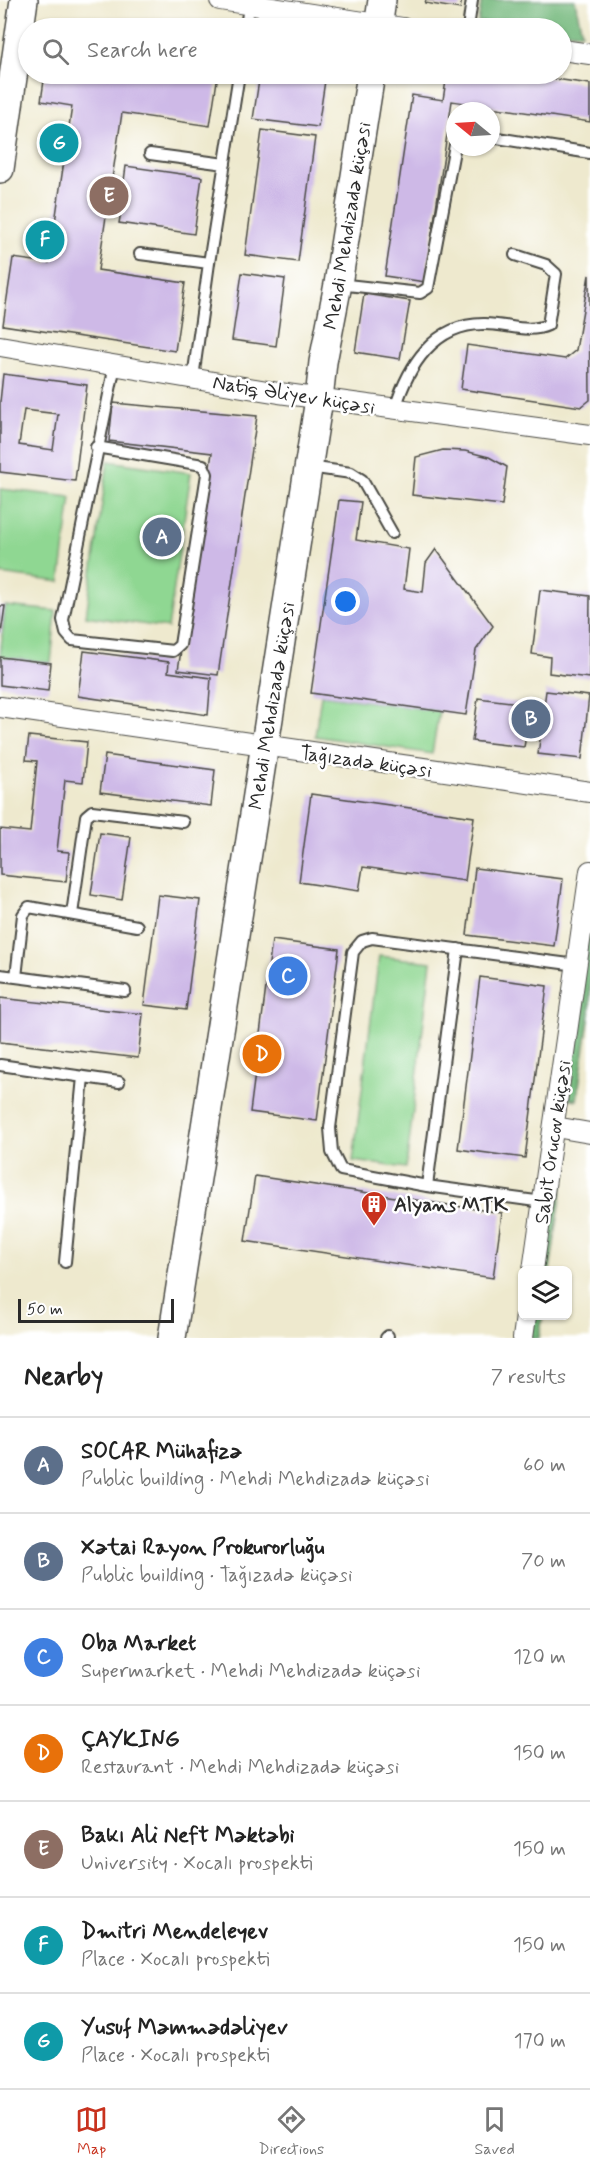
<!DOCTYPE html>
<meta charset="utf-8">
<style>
:root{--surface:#fff;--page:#f6f6f6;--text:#222;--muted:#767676;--line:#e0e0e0;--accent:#c8321e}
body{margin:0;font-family:Mynerve,sans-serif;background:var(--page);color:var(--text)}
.controls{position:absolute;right:18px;bottom:18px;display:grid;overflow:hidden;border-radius:9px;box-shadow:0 2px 4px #0004}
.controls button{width:54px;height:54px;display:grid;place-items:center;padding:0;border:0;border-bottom:2px solid var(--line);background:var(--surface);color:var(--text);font:30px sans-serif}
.compass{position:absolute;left:446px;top:102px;width:54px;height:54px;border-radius:50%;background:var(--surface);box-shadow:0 2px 4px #0004;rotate:288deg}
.scale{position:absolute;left:18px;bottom:15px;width:156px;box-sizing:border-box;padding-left:6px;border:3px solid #2b2b2b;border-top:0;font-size:16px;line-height:21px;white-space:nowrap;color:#2b2b2b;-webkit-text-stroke:4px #fff;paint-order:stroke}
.you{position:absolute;left:346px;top:602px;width:21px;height:21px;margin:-15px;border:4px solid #fff;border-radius:50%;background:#1a73e8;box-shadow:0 0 0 9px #1a73e833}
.badge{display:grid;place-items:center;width:39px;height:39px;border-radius:50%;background:var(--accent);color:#fff;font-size:20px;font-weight:700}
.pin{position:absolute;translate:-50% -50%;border:3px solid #fff;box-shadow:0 2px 6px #0006}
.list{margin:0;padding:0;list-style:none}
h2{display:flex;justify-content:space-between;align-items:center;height:78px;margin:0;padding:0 24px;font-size:26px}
h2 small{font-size:20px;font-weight:400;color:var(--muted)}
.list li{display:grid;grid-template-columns:39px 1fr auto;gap:18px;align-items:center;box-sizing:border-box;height:96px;padding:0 24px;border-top:2px solid var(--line)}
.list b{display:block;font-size:22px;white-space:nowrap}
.list p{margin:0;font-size:20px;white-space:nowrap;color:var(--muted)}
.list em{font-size:20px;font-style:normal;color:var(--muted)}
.icon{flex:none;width:33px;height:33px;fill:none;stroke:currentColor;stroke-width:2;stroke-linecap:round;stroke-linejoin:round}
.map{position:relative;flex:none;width:590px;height:1338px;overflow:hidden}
.search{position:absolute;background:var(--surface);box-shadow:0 2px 4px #0004;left:18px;right:18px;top:18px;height:66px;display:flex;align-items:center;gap:15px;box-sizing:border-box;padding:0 21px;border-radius:33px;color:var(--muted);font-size:22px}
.sheet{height:750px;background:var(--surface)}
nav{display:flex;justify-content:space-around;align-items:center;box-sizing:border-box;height:84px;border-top:2px solid var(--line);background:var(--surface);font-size:16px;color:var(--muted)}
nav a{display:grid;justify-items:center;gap:3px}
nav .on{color:var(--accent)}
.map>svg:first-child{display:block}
</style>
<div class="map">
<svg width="590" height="1338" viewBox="0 0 590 1338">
<rect width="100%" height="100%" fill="#fff"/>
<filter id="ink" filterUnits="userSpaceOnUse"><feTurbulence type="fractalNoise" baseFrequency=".0167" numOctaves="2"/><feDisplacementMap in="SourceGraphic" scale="12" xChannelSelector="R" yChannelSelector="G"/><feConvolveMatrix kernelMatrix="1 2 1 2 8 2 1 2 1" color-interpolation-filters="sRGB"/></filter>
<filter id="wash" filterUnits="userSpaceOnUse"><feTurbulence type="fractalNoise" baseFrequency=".008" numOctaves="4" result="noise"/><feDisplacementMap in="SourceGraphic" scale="24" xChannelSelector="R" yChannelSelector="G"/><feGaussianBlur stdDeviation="1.35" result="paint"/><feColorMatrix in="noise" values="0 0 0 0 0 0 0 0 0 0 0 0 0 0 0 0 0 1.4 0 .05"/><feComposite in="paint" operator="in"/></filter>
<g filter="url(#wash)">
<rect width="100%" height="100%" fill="#eee9ce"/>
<path fill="#8fd792" stroke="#5d815e" stroke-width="1.5" d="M108,461L191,473L168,628L86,616Z
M0,489L71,497L60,582L0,574Z
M5,606L56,611L51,663L0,657Z
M321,695L439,711L432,754L315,736Z
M379,956L431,962L406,1168L353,1161Z"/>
<path fill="#73b87c" stroke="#4f7254" stroke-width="1.5" d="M482,0H575L582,33L562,31V28L478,22Z
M590,901V1013L577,1100L563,1097Z
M555,1159L566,1164L550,1270H538Z
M531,1316H543L539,1338H527Z"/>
<g id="blocks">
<path fill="#ceb9e7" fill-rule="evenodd" d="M426,0H462L460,9L425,3Z
M45,74H218L210,126L122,113L112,179L124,181L126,166L202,177L194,234L119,223L121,212L107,210L98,270L185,283L175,351L3,325L13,258L49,263L72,106L41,101Z
M260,74H326L318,127L253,119Z
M447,74H520L590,84V122L452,101L425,282L385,276L412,95L443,100Z
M262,130L315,137L298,262L245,255Z
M242,273L285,279L276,346L232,340Z
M589,275L590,400L581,407L461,389L467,345L565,359L576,350Z
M364,294L410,301L400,359L355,352Z
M3,374L87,385L75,481L0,472V402ZM24,410L58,414L53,450L19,445Z
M113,403L257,416L218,675L178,670L212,453L109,441Z
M443,450L465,451L489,457L507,467L502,505L412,495L416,457Z
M339,500L361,502L356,540L409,549L404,589L423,592L426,563L436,549L493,626L476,650L466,715L311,693Z
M540,590L590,596L589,678L549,673L550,657L532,654Z
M0,606H5L1,634H0Z
M84,651L169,662L168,672L211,678L208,715L78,696Z
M0,657L51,663L48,691L0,685Z
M546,691L589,696L582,759L538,754L541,733L527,731L524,747L472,741L478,698L544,706Z
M29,736L87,742L83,782L65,780L57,851L69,852L66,882L0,875V829L30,832L37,761L26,760Z
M105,755L215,770L211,806L100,792Z
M311,794L474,817L465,881L363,867L359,891L299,882Z
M100,833L131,837L122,900L91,895Z
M475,868L563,879L554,946L467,935Z
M158,895L200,900L186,1010L144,1005Z
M272,940L339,949L317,1121L250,1112Z
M480,977L547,986L525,1158L458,1149Z
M0,998L143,1014L138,1058L0,1042Z
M255,1176L502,1213L493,1278L245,1241Z"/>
</g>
</g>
<g filter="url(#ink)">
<use href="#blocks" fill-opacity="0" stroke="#484843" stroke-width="1.5"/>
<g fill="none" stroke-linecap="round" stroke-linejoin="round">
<g stroke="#484843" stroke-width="14">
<path id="lane" d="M246,28L249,5
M468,28L472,0
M491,137L590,153
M150,154L225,164
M140,254L209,263L239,74
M338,284L420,293L428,288L455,145
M193,378L209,263
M395,409C408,366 434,323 485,324C507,324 528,334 548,325L556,274L546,265L515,255
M96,447L203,465L207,474L180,645L173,651L72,640L66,633L63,620L115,365
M309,467L351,473L362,480L392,533
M72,914L86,816L92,811L183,822
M0,975L125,991
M16,977L23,915L29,907L137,926
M0,1065L119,1082
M427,1186L458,949
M543,1202L427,1186L341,1170L332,1152L330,1128L353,952L362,941L372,938L577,965
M65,1262L83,1077
M386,1338L388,1336"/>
</g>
<g stroke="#484843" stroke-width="22">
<path id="street" d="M220,0L403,28
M562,50L590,54
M0,346L279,393L590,435
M0,707L590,792
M555,1127L590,1133
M533,1270L590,871
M523,1338L526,1316"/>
</g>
<g stroke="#484843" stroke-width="30">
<g id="secondary">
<path d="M378,28L382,0"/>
<path d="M0,169L24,0"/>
<path id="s1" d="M172,1338L319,399L323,362L338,284L371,74"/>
</g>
</g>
<use href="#lane" stroke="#fff" stroke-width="10"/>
<use href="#street" stroke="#fff" stroke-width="20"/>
<use href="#secondary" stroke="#fff" stroke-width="27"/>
</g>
</g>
<defs>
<g id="building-pin" transform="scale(1.35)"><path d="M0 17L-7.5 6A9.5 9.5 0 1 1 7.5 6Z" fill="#c8321e" stroke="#fff"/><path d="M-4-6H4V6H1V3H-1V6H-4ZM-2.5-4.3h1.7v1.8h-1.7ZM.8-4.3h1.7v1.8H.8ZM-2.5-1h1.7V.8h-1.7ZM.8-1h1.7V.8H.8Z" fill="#fff"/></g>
</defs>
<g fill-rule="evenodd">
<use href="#building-pin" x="374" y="1204"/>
</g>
<g text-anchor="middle" stroke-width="5" stroke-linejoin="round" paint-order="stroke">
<g font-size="20" fill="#2b2b2b" stroke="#fff">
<text dy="7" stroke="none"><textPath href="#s1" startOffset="1126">Mehdi Mehdizadə küçəsi</textPath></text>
<text transform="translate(294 394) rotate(9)" y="7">Natiq Əliyev küçəsi</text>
<text dy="7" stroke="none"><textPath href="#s1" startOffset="640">Mehdi Mehdizadə küçəsi</textPath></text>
<text transform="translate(366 761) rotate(8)" y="7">Tağızadə küçəsi</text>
<text transform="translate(552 1142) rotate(-82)" y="7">Sabit Orucov küçəsi</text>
</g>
<g font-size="20" font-weight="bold" fill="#2b2b2b" stroke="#fff" text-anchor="start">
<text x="394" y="1211">Alyans MTK</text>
</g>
</g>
</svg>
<div class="controls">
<button><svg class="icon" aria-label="layers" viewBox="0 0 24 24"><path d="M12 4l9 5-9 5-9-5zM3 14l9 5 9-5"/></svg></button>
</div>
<svg class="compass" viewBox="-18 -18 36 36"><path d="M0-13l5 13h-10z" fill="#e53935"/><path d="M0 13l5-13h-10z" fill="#767676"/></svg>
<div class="scale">50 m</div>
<div class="you"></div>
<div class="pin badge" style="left:162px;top:537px;background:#5c6f8a">A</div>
<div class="pin badge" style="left:531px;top:719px;background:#5c6f8a">B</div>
<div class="pin badge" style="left:288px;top:976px;background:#3f7fe0">C</div>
<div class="pin badge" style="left:262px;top:1054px;background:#e8710a">D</div>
<div class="pin badge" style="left:109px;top:196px;background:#8d6e63">E</div>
<div class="pin badge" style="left:45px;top:240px;background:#0f9aa8">F</div>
<div class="pin badge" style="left:59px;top:143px;background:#0f9aa8">G</div>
<div class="search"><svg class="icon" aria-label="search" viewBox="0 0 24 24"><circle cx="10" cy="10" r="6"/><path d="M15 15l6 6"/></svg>Search here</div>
</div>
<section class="sheet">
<h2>Nearby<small>7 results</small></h2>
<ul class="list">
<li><span class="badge" style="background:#5c6f8a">A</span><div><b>SOCAR Mühafizə</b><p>Public building · Mehdi Mehdizadə küçəsi</p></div><em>60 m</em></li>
<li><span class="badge" style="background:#5c6f8a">B</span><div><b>Xətai Rayon Prokurorluğu</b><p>Public building · Tağızadə küçəsi</p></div><em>70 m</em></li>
<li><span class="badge" style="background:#3f7fe0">C</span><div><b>Oba Market</b><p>Supermarket · Mehdi Mehdizadə küçəsi</p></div><em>120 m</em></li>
<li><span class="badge" style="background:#e8710a">D</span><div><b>ÇAYKING</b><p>Restaurant · Mehdi Mehdizadə küçəsi</p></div><em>150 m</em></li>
<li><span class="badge" style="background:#8d6e63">E</span><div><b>Bakı Ali Neft Məktəbi</b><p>University · Xocalı prospekti</p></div><em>150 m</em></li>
<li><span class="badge" style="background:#0f9aa8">F</span><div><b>Dmitri Mendeleyev</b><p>Place · Xocalı prospekti</p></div><em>150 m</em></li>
<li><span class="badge" style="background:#0f9aa8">G</span><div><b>Yusuf Məmmədəliyev</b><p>Place · Xocalı prospekti</p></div><em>170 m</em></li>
</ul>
</section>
<nav>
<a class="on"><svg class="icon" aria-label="map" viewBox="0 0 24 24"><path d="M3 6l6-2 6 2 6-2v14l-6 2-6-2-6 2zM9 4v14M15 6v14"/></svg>Map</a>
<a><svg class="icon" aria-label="directions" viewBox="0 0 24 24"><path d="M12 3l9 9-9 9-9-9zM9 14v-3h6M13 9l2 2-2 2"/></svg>Directions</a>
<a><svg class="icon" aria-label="saved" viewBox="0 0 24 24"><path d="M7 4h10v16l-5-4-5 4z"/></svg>Saved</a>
</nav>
